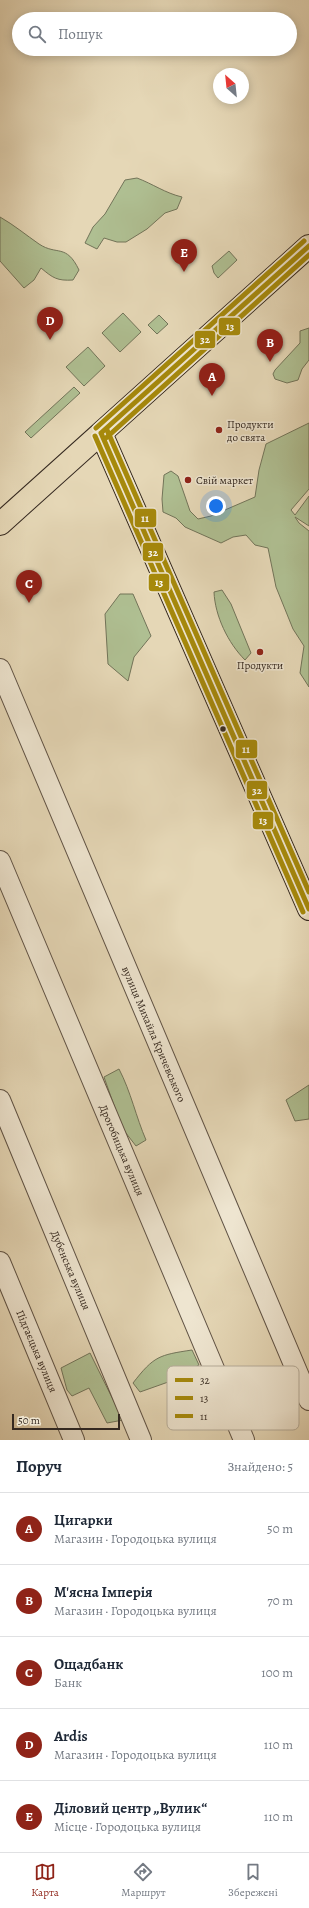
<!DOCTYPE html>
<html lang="uk">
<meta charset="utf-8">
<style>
:root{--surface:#fff;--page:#f6f6f7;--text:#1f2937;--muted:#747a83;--line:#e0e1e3;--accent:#8f2418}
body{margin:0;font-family:Alegreya,serif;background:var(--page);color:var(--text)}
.compass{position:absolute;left:213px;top:68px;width:36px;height:36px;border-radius:50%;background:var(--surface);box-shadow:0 2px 10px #0003;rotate:333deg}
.scale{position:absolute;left:12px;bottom:10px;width:108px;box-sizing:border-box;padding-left:4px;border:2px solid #352920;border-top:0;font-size:11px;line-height:14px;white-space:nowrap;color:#352920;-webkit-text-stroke:3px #eee5d0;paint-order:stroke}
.you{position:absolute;left:216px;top:506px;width:14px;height:14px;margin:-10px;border:3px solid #fff;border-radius:50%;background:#1a73e8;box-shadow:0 0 0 6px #1a73e833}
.badge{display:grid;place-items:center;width:26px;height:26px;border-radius:50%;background:var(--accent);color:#fff;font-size:13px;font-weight:700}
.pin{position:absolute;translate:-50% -33px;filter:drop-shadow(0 1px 2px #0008)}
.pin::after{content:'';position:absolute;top:21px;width:14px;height:12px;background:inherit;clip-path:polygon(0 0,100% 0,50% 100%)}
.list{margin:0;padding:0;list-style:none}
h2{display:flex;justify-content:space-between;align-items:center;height:52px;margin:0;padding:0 16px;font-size:17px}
h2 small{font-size:13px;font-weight:400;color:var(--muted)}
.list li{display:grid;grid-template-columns:26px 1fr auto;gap:12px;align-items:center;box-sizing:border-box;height:72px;padding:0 16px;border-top:1px solid var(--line)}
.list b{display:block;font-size:15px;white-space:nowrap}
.list p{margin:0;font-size:13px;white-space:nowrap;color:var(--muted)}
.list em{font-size:13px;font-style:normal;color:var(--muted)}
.icon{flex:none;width:22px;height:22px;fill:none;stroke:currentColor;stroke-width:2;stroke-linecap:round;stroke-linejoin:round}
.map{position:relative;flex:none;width:309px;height:1440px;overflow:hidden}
.search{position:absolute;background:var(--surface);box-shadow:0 2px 10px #0003;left:12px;right:12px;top:12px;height:44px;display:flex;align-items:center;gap:10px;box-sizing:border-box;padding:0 14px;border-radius:22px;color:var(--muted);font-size:15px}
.sheet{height:412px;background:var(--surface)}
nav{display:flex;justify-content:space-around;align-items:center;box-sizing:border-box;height:56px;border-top:1px solid var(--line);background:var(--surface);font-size:11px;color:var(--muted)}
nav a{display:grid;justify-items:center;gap:2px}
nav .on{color:var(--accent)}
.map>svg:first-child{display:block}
</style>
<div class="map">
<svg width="309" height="1440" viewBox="0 0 309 1440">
<rect width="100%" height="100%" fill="#e5d7b6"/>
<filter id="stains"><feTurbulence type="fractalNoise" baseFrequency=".005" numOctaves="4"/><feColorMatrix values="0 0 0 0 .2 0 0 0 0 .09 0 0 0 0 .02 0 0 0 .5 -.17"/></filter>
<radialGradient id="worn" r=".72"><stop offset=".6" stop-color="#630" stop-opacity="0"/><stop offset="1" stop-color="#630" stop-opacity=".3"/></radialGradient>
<path fill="#afbf92" stroke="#727459" d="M137,178C153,184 165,193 182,197L177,209L165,213L147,229L126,242H117L104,238L97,249L85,243L93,227L105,214L125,180Z
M0,217C14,225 26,235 39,244C57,256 66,243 79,270L73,280C57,281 53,278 41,268L34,280L24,288L0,261Z
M229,251L237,260L218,278L214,273L212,266Z
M123,313L141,332L120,352L102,333Z
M159,315L168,324L157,334L148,325Z
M309,328V360L302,369L298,380L287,383L275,379L273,374L275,370L300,343V331Z
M88,347L105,366L84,386L66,367Z
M74,387L80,393L31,438L25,432Z
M309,423V489L291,510L295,515L309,496V526L295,517L299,523L309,531V687L300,673L304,646L293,629L276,587L268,548L255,545L246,535L233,537L221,543L185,527L176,518L163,512L162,499L164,475L171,471L178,476L190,511L198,519L211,516L255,497L259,470L266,444Z
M222,590L231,604L251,653L245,660C228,643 215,616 214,592Z
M120,594H133L151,636L134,657L128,681L108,664L105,614Z
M119,1069C131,1092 136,1117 146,1140L136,1146L122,1128L104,1077Z
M309,1085V1119L295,1121L286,1100Z
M192,1350L199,1365L171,1381L140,1392L133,1383C154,1356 159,1355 192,1350Z
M90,1353L123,1420L107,1423L89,1388L72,1396L67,1390L61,1368Z"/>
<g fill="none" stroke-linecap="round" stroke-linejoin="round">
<g stroke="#615446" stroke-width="22">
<path id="minor" d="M0,669L309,1400
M0,861L244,1440
M0,1100L141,1440
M0,1262L74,1440"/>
</g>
<g stroke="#352920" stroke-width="24">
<path id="major" d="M101,433L309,909
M0,524L309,246"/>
</g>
<use href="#minor" stroke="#eee5d0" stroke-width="20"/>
<use href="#major" stroke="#e5d7b6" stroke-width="22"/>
<g stroke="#eee5d0" stroke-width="8">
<path id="bus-1" d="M101,433L309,909
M101,433L309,246"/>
</g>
<g stroke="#eee5d0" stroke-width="8">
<path id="bus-2" d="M95,436L303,912
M106,438L309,255"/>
</g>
<g stroke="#eee5d0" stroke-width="8">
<path id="bus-3" d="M96,428L304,241
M107,430L309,892"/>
</g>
<use href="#bus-1" stroke="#a6890b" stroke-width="5"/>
<use href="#bus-2" stroke="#a6890b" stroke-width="5"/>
<use href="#bus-3" stroke="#a6890b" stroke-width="5"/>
</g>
<g fill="#8f2418" stroke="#eee5d0" stroke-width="1.5">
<circle cx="219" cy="430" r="4"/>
<circle cx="188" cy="480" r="4"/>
<circle cx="260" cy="652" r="4"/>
</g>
<circle fill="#352920" stroke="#eee5d0" stroke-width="1.5" cx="223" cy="729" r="3.5"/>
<g text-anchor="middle" stroke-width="3" stroke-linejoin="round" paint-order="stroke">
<g font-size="11" fill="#352920" stroke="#eee5d0" text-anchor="start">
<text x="227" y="428">Продукти<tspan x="227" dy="13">до свята</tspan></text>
<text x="196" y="484">Свій маркет</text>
<text x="260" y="669" text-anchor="middle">Продукти</text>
</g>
<g font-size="11" fill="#352920" stroke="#eee5d0">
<text transform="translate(154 1034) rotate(67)" y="4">вулиця Михайла Кричевського</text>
<text transform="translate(122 1150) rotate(67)" y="4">Дрогобицька вулиця</text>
<text transform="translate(71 1270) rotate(67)" y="4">Дубенська вулиця</text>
<text transform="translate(37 1351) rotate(67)" y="4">Підгаєцька вулиця</text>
</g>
</g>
<rect x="167" y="1366" width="132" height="64" rx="6" fill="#eee5d0" stroke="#b6ad9b" stroke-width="1"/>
<rect x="175" y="1378" width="18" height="4" fill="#a6890b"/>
<rect x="175" y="1396" width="18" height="4" fill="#a6890b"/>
<rect x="175" y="1414" width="18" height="4" fill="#a6890b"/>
<g font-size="11" fill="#352920">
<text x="200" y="1384">32</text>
<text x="200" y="1402">13</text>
<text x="200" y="1420">11</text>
</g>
<g stroke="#eee5d0" stroke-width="1.5">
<rect x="218" y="317" width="23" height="19" rx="4" fill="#a6890b"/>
<rect x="194" y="330" width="22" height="19" rx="4" fill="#a6890b"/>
<rect x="134" y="508" width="23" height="20" rx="4" fill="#a6890b"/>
<rect x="142" y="542" width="22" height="20" rx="4" fill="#a6890b"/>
<rect x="148" y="573" width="22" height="19" rx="4" fill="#a6890b"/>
<rect x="235" y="739" width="23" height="20" rx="4" fill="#a6890b"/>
<rect x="246" y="780" width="22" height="20" rx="4" fill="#a6890b"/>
<rect x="252" y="811" width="22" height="19" rx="4" fill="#a6890b"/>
</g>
<g font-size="11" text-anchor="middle" font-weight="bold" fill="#fff">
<text x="230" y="330">13</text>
<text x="205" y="343">32</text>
<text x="145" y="522">11</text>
<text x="153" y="556">32</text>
<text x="159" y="586">13</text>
<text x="246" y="753">11</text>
<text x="257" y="794">32</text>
<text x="263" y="824">13</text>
</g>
<rect width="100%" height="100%" filter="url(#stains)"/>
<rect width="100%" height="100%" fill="url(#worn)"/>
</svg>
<svg class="compass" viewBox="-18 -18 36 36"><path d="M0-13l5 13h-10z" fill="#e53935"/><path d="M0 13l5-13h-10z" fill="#747a83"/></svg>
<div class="scale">50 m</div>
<div class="you"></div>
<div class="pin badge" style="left:212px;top:396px">A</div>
<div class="pin badge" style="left:270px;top:362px">B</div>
<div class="pin badge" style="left:29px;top:603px">C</div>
<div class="pin badge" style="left:50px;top:340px">D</div>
<div class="pin badge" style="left:184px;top:272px">E</div>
<div class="search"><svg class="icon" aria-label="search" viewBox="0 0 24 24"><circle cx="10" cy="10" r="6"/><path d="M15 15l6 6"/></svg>Пошук</div>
</div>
<section class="sheet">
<h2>Поруч<small>Знайдено: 5</small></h2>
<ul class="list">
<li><span class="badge">A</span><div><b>Цигарки</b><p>Магазин · Городоцька вулиця</p></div><em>50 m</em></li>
<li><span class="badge">B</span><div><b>М'ясна Імперія</b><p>Магазин · Городоцька вулиця</p></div><em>70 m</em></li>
<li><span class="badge">C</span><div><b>Ощадбанк</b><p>Банк</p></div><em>100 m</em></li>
<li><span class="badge">D</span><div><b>Ardis</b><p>Магазин · Городоцька вулиця</p></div><em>110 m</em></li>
<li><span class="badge">E</span><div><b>Діловий центр „Вулик“</b><p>Місце · Городоцька вулиця</p></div><em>110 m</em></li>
</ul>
</section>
<nav>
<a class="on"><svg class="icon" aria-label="map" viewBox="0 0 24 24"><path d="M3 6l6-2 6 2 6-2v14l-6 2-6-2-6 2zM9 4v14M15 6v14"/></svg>Карта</a>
<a><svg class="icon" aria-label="directions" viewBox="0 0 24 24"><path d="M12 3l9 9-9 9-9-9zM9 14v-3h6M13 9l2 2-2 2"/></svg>Маршрут</a>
<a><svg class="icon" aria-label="saved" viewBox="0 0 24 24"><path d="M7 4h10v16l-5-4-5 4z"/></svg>Збережені</a>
</nav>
